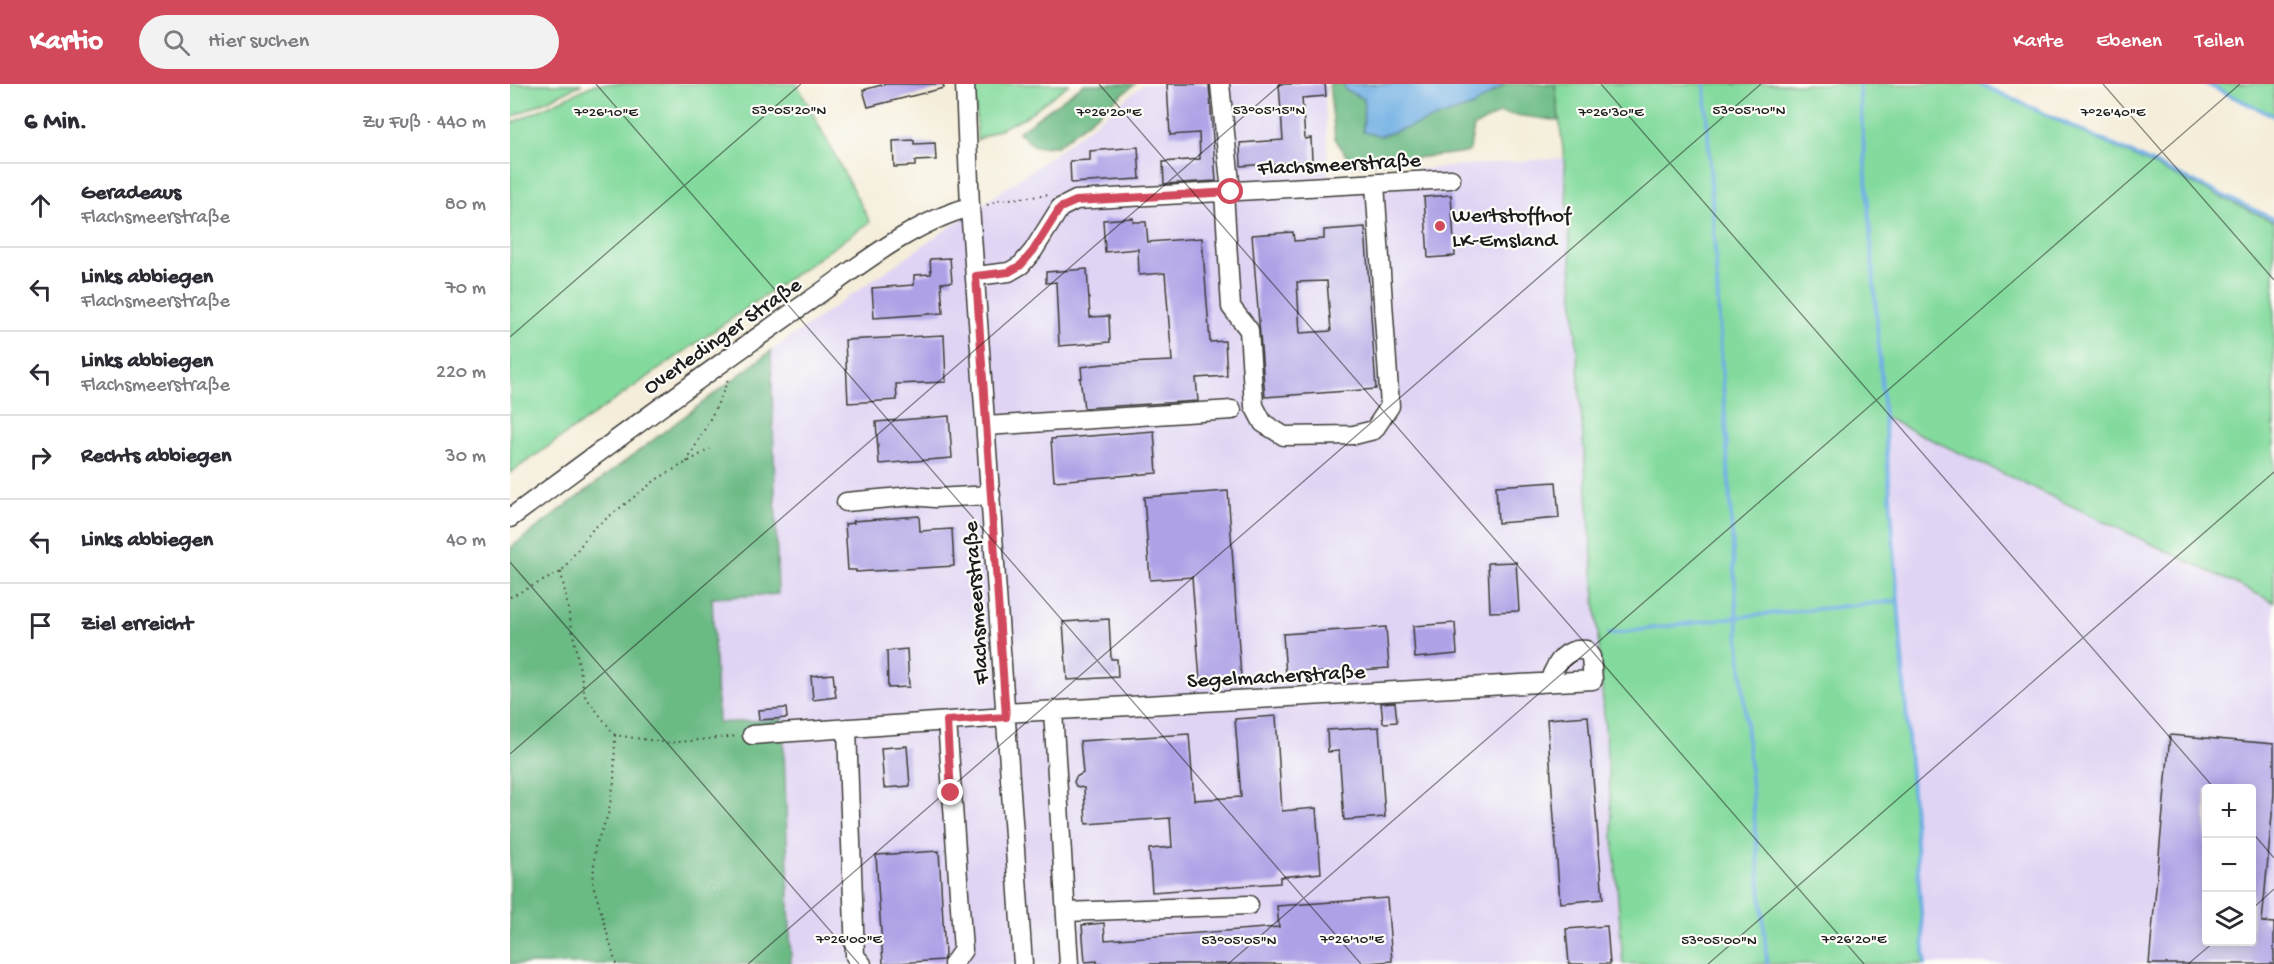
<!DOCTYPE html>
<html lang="de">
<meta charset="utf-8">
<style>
:root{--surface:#fff;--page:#f2f2f3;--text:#2b2b33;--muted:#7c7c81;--line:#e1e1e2;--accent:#d1495b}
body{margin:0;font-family:"Gochi Hand",sans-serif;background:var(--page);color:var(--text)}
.controls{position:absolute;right:18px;bottom:18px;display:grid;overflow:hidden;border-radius:6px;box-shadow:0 3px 15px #0003}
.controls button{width:54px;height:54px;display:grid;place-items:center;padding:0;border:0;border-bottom:2px solid var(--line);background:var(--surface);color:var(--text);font:30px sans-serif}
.stop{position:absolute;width:18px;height:18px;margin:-14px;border:4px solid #d1495b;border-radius:50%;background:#fff}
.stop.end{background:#d1495b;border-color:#fff;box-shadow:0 2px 6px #0008}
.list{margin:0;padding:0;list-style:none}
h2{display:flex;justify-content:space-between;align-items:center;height:78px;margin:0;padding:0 24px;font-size:26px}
h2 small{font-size:20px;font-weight:400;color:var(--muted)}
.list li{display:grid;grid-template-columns:39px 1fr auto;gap:18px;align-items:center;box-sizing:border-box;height:84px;padding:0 24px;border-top:2px solid var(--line)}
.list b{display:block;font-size:22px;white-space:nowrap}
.list p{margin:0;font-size:20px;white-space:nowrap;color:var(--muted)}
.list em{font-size:20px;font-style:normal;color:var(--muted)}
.icon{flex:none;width:33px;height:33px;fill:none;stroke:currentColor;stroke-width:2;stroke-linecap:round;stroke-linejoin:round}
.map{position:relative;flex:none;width:1764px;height:880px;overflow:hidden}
header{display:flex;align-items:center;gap:36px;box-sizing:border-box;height:84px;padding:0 30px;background:var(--accent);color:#fff}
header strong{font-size:28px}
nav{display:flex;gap:33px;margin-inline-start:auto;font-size:21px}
.search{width:420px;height:54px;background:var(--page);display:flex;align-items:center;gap:15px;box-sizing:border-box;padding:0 21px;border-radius:33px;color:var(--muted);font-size:22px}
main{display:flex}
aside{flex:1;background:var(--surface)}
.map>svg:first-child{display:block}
</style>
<header>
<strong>Kartio</strong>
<div class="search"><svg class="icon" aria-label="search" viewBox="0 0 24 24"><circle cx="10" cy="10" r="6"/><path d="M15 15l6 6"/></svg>Hier suchen</div>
<nav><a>Karte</a><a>Ebenen</a><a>Teilen</a></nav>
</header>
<main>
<aside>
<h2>6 Min.<small>Zu Fuß · 440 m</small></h2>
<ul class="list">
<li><svg class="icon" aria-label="ahead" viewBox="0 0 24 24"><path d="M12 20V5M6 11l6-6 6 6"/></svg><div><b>Geradeaus</b><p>Flachsmeerstraße</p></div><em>80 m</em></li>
<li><svg class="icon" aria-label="left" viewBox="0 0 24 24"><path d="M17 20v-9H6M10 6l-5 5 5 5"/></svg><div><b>Links abbiegen</b><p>Flachsmeerstraße</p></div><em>70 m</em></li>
<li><svg class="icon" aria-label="left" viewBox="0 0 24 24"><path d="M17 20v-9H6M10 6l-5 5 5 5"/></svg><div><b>Links abbiegen</b><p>Flachsmeerstraße</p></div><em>220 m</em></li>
<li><svg class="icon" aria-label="right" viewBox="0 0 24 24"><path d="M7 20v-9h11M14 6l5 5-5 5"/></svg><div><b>Rechts abbiegen</b></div><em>30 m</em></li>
<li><svg class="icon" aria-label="left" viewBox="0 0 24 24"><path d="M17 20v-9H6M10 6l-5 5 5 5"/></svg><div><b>Links abbiegen</b></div><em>40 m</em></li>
<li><svg class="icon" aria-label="arrive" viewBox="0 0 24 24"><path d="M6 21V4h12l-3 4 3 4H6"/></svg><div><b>Ziel erreicht</b></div></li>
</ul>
</aside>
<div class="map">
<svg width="1764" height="880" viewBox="0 0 1764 880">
<rect width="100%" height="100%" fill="#fdfcf7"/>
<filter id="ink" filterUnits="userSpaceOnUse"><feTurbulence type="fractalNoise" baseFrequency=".0167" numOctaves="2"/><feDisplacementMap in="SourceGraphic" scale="12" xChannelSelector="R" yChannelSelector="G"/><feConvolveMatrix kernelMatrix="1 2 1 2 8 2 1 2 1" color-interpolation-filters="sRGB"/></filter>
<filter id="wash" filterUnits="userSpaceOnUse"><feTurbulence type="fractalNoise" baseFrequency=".008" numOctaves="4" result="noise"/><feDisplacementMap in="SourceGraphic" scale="24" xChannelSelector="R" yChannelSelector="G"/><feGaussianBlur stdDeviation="1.35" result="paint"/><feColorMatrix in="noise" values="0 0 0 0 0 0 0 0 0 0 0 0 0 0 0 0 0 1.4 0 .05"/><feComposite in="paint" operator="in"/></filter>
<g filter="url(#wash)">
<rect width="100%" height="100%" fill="#f4edd9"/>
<path fill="#e0d4f4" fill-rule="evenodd" d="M634,0H814L819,92L1054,74L1073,355L1114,880H281L273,635L208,639L202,514L268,510L261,267L549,67Z
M1374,333L1764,516V880H1414ZM1696,704H1742V858H1696Z"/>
<path fill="#83da9d" stroke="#507b5c" stroke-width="1.5" d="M0,0H72L0,34Z
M85,0H287L360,138L0,389V40Z
M465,0H559L515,33L467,56Z
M1045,0H1469L1764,138V518L1374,333L1414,880H1113L1073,355L1054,74Z
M1696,0H1764V32Z"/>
<path fill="#6aba84" stroke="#436b50" stroke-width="1.5" d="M574,0H625L547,62L525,63L508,48Z
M819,0H834L835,6L854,14L853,48L963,22L995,0H1045L1049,37L989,29L964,43L959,68L842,81L825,54Z
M261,267L268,510L202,514L208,639L273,635L281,880H0V464Z"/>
<path fill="#6fafe3" stroke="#466680" stroke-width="1.5" d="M834,0H995L963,22L871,52L853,48L854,15L835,6Z"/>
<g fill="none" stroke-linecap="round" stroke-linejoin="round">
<path stroke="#6fafe3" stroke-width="4" d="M1195,0L1227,533L1257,880
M1349,0L1388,517
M1470,0L1764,135
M1696,0L1764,32
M1099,550L1227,533L1388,517L1415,880"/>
</g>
<g id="blocks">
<path fill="#aea1e6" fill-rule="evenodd" d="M375,0H433L434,4L358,23L353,6Z
M657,0H699L706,97L654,100L653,78L690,75L689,49L660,51Z
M769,0H815L816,12L792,14L795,55L801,54L802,77L731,82L730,59L773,56Z
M404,56V60L425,59L426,76L405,77V82L384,83L383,57Z
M628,63L630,95L561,99L560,77L580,76V67Z
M941,111L945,172L918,174L914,113Z
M623,134V138H636L638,158L692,154L700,258L715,257L717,292L686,294L688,317L574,324L570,294H572L571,283L594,280L662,277L655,189L629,191L628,165L595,168L593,136Z
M855,143L866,305L755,313L742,151L783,148L784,157L814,155V146ZM817,197L821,247L790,249L787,198Z
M440,174L442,198L431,199L433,229L364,234L362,204L404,201V191L421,190L420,175Z
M577,185L580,233L599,232L600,258L549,262L546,198L536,199V188Z
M434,251L436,298L386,300L387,316L338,319L335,256Z
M439,332L442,374L369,380L366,338Z
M644,347L647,389L544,397L541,355Z
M1046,398L1049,434L988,439L986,402Z
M718,407L731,593L690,596L682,493L640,496L634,413Z
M409,432L410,447L442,445L444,482L346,488V486H338L335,440L344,439L343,437Z
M1006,478L1009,527L980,528L978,479Z
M599,535L601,575H607L608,593L557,596L553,538Z
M945,539L947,570L905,574L903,542Z
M876,543L879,584L776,591L773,550Z
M397,565L399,603L378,604L377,567Z
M323,590L326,613L303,616L301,592Z
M885,618L887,638L873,639L871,619Z
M276,624L277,634L249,636L248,626Z
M766,632L772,727L806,724L811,789L770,793V799L642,808L639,765L662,763L660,734L576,740L574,704L566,702L564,698L566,693L573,689L570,657L679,650L684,716L731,713L725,635Z
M1078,632L1093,815L1050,819L1037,635Z
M869,643L875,733L834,736L829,667L818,668L817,646Z
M1660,651L1764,660V710L1752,838L1764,839V880H1639ZM1696,705H1742V858H1696Z
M397,662L400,702L374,704L371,664Z
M429,767L435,871L433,876L373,880L366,771Z
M877,814L882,877L847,880H587V877L575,878L572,841L594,839L595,856L769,843L767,822Z
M1097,842L1100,880H1059L1056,845Z"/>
</g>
</g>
<g filter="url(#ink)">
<use href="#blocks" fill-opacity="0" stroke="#3c3b38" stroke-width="1.5"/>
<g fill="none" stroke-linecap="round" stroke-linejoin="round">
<g stroke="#3c3b38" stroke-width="21">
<path id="minor" d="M455,0L460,123L513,880
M710,0L721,108
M714,108L721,223L739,246L744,322L753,339L774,352L844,351L864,346L880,322L865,100
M466,192L499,188L511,181L523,167L550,124L566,116L941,95
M476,342L722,326
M336,418L402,412L425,414L481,411
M0,434C99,361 198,287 299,217C349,182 401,139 460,123
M543,627L559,880
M495,629L1083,596L1081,573L1076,566C1055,563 1045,580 1039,598
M437,637L453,866L443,880
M337,644L345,872L352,880
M242,651L496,633
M556,828L739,821"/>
</g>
<path stroke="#3c3b38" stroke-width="2" stroke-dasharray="1.5 4.5" stroke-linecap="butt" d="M477,121L489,116L541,111
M177,378C191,350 208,324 218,295
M51,488L75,612L105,651L159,659L228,652
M0,513L51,488L83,445L147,395L200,365
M105,651L104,698L98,731L85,763L83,800L106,880"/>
<use href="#minor" stroke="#fff" stroke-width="18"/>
</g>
</g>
<g fill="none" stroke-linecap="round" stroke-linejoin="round" filter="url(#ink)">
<path stroke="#d1495b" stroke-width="8" d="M441,709L437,637L496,633L466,192L499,188L511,181L523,167L550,124L566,117L721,108"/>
</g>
<path fill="none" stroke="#1c1c1c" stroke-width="1.5" stroke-opacity="0.45" d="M86,0L851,880M589,0L1354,880M1091,0L1704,704M1593,0L1764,196M0,253L291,0M0,478L349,880M0,670L771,0M1742,748L1764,774M1742,825L1764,805M238,880L1251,0M718,880L1730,0M1198,880L1764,388M1678,880L1704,858"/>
<circle fill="#d1495b" stroke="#fdfcf7" stroke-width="2" cx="930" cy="142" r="6"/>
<g text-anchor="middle" stroke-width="4.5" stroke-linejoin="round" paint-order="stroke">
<g font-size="22" fill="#1c1c1c" stroke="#fdfcf7">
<text transform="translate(829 78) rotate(-3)" y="8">Flachsmeerstraße</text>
<text transform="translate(211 250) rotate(-35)" y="8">Overledinger Straße</text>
<text transform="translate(464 519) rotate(-94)" y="8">Flachsmeerstraße</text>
<text transform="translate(766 590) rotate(-3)" y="8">Segelmacherstraße</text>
</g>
<g font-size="22" fill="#1c1c1c" stroke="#fdfcf7" text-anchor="start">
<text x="942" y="137">Wertstoffhof<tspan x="942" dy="25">LK-Emsland</tspan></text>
</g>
</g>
<g font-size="15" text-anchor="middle" fill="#1c1c1c" stroke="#fdfcf7" stroke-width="4.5" stroke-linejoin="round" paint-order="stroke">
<text x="279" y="30">53°05'20"N</text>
<text x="1239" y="30">53°05'10"N</text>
<text x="759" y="30">53°05'15"N</text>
<text x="1603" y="32">7°26'40"E</text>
<text x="96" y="32">7°26'10"E</text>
<text x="599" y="32">7°26'20"E</text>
<text x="1101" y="32">7°26'30"E</text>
<text x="339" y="859">7°26'00"E</text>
<text x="842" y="859">7°26'10"E</text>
<text x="1344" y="859">7°26'20"E</text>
<text x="729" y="860">53°05'05"N</text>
<text x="1209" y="860">53°05'00"N</text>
</g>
</svg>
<div class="controls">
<button>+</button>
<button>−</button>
<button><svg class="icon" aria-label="layers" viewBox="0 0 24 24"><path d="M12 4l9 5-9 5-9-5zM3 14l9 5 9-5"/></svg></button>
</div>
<div class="stop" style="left:721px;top:108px"></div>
<div class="stop end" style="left:441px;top:709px"></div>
</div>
</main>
